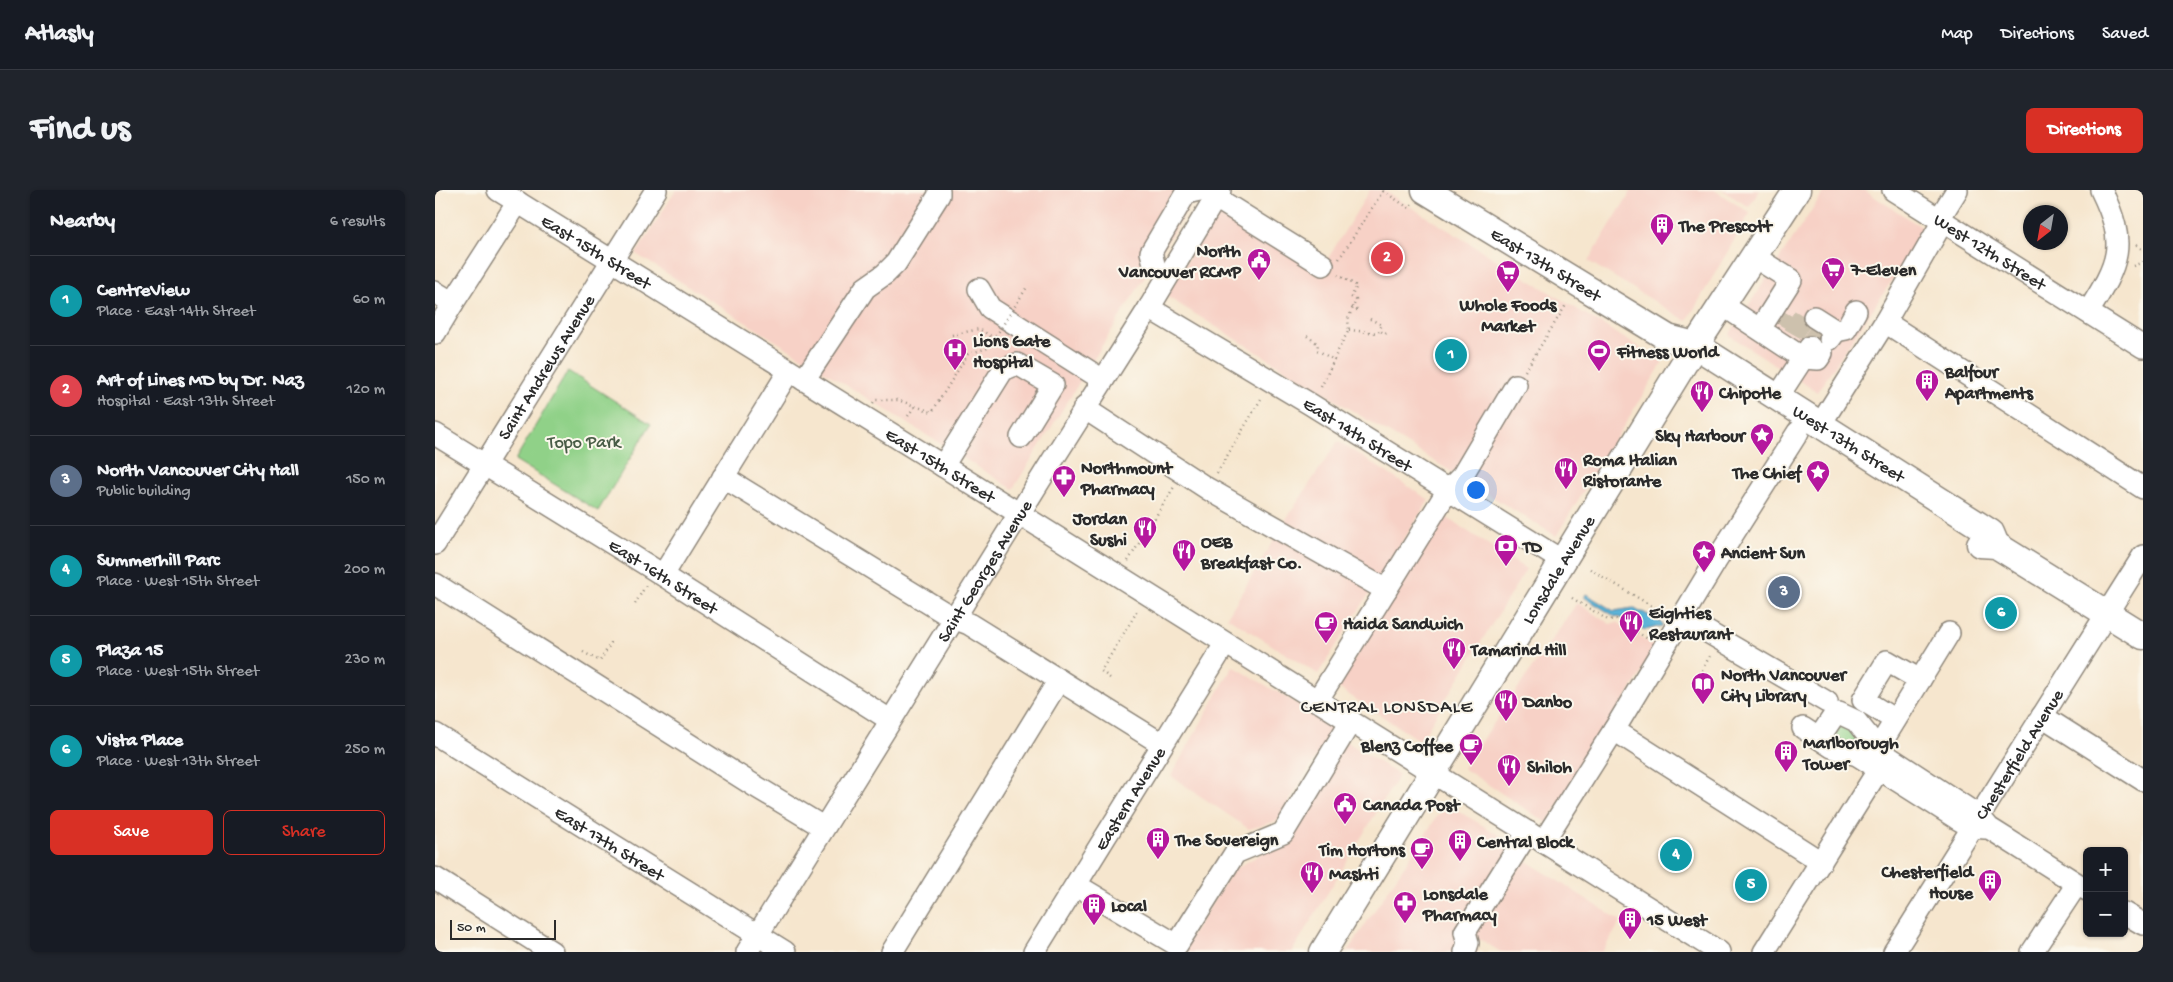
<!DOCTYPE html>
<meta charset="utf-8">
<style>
:root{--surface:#171b24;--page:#20242c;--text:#f1f3f6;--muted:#9ea1a6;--line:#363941;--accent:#d93025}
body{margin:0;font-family:"Gochi Hand",sans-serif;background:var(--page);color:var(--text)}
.controls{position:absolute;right:15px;bottom:15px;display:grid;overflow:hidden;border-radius:8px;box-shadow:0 1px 4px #0004}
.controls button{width:45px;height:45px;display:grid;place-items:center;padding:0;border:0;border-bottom:1px solid var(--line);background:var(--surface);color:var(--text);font:25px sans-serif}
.compass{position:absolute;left:1588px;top:15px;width:45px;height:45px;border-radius:50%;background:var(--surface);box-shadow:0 1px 4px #0004;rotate:211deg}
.scale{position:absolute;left:15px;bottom:12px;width:106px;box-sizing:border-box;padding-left:5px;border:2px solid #2b2b2b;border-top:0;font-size:14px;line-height:18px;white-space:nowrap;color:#2b2b2b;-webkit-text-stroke:4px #fbf7ec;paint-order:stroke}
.you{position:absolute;left:1040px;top:299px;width:18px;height:18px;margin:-12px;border:4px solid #fff;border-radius:50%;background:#1a73e8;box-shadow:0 0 0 8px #1a73e833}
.badge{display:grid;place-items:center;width:32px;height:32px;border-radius:50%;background:var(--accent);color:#fff;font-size:16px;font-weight:700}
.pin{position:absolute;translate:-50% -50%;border:2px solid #fff;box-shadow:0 1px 5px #0006}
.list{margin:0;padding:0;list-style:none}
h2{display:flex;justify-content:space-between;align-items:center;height:65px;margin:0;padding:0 20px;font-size:21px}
h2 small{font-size:16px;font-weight:400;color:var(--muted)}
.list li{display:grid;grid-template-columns:32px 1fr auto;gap:15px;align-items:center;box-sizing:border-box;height:90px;padding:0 20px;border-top:1px solid var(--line)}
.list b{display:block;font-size:19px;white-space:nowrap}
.list p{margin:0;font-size:16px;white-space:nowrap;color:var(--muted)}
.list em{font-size:16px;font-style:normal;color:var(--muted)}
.actions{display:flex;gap:10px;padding:15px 20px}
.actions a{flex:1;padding:11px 0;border:1px solid var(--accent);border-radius:8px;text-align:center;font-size:18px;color:var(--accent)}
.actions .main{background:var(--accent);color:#fff}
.map{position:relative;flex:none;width:1708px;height:762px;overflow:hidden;border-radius:8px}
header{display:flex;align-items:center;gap:30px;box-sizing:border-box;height:70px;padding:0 25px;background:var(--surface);border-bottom:1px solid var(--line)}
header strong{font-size:24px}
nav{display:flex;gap:28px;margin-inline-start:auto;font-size:18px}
.intro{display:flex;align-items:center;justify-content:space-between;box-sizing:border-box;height:120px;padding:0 30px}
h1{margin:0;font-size:35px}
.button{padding:12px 22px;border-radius:8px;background:var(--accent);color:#fff;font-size:18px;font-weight:700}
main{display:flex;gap:30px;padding:0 30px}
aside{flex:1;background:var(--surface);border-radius:8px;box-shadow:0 1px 4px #0004}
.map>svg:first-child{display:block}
</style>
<header>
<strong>Atlasly</strong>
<nav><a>Map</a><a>Directions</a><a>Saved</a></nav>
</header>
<div class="intro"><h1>Find us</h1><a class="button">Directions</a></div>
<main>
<aside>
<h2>Nearby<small>6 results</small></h2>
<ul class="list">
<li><span class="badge" style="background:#0f9aa8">1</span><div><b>CentreView</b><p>Place · East 14th Street</p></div><em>60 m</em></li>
<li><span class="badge" style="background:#e0444e">2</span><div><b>Art of Lines MD by Dr. Naz</b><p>Hospital · East 13th Street</p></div><em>120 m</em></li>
<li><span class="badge" style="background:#5c6f8a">3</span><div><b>North Vancouver City Hall</b><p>Public building</p></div><em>150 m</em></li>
<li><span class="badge" style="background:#0f9aa8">4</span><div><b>Summerhill Parc</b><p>Place · West 15th Street</p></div><em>200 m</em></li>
<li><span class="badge" style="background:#0f9aa8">5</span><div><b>Plaza 15</b><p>Place · West 15th Street</p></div><em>230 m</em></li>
<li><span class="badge" style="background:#0f9aa8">6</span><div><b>Vista Place</b><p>Place · West 13th Street</p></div><em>250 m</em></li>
</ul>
<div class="actions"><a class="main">Save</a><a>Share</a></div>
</aside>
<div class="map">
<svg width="1708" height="762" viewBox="0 0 1708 762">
<rect width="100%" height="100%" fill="#fbf7ec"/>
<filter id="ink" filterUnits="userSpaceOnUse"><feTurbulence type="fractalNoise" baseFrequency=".02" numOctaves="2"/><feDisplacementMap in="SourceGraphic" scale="10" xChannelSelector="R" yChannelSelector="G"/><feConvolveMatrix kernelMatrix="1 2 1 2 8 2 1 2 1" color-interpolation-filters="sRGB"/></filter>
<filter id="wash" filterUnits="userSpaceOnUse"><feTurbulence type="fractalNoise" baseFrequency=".0096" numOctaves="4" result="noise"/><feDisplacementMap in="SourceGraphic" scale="20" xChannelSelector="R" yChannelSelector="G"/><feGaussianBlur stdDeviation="1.12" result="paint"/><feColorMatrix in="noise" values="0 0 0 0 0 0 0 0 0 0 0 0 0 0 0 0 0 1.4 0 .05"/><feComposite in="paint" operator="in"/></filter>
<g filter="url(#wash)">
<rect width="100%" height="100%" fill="#f6e6ce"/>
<path fill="#f7d1c6" d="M241,0H764L578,299L201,64Z
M935,0H948L1228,172L1121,346L731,106L786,16L887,78Z
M1197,0H1279L1315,23L1252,131L1153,71Z
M1287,0H1325L1314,17Z
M1390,0H1429L1491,40L1382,202L1294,145Z
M903,251L994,310L883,484L792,427L852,328Z
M1006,324L1091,379L985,551L902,497Z
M1142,413L1175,434L1182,432L1222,458L1112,633L1028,578Z
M798,476L900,536L842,631L814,639L736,586Z
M909,550L964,585L857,762H746L798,680L847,652Z
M1018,618L1081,655L1029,753L1044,762H912L1003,625L1010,619Z
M1087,668L1186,731L1167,762H1066L1038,745Z"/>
<path fill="#90d188" stroke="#5e7e5a" d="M133,181L216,234L163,321L80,270Z
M1407,528L1431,558L1398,549L1397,533Z"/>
<path fill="#5bb3d8" stroke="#436f82" d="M1151,404L1179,421L1198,418L1205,422H1208L1228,434L1227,436L1210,440L1182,426L1181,427L1149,407Z"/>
</g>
<g filter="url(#ink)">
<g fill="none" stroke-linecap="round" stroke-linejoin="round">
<path stroke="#cdc1ad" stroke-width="21" stroke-dasharray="21 11" stroke-linecap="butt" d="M1343,134L1350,122
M1358,144L1371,122
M1376,155L1384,142"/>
<g stroke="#90887c" stroke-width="24">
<g id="minor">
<path id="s1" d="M63,0L508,276L1284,762"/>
<path id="s2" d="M1458,0L1708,157"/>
<path d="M781,8L888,75"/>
<path d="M1504,29L1522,0"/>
<path d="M1318,66L1356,90L1325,139"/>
<path d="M719,74L716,62L751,3L765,0"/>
<path d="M544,99L555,118L668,190"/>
<path d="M0,102L18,113L0,143"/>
<path d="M18,113L83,12"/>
<path d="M1286,114L1368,168L1342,208"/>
<path id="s3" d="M714,118L875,214L1129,372"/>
<path d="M1653,122C1684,73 1693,55 1666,0"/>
<path d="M1379,127L1401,141L1395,149"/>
<path d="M1450,132L1708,298"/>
<path d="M1401,141L1411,139L1421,121"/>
<path d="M1375,157L1368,168L1383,169L1387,163"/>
<path d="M369,190L430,98L450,84L461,73L504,5V0"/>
<path d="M649,218L773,299L951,400L1013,300L1027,286L1081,195"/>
<path d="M1385,235L1450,132L1508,31"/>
<path id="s4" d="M0,244L212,375L455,530"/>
<path d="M508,276L568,180L582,174L618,195L586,247"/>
<path d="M288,287L518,428L534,434L727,554"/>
<path id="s5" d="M0,354L221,0"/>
<path d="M228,385L354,181"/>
<path d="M0,394L320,596L388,637"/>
<path d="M1247,427L1392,512"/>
<path d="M882,511L951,400"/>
<path d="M1607,526L1708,590"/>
<path d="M1460,530L1428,510L1452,471L1485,490"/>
<path d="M1368,538L1397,557L1422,565L1521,628L1537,637L1550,638"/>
<path d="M1179,540L1386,672"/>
<path id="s6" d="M0,544L350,762"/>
<path d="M1384,548L1398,527L1404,523L1421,531L1446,562L1544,626L1554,638L1652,700"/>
<path d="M1441,557L1450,547L1514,443"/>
<path d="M1108,652L1179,540L1281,371L1363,242"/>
<path d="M0,688L117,762"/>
<path d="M641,695L742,755L800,663L848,643L916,531"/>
<path d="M1689,723L1708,734"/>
<path id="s7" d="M312,762L617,271L714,118L785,0"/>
<path d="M457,762L624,490"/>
<path id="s8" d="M599,762L790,454"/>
<path d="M1030,762L1033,753L1030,742L1093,642"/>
<path d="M1329,762L1444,579"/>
<path id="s9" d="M1459,762L1708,366"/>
<path d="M1597,762L1642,694"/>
</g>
</g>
<g stroke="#90887c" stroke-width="29">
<g id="major">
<path id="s10" d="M990,0L1233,148L1260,155L1556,343L1561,355"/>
<path d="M1545,354L1561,355L1708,446"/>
<path id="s11" d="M888,762L1251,170L1362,0"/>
</g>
</g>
<path stroke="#90887c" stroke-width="2.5" stroke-dasharray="1 4" stroke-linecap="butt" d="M948,1L974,18L977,13
M1701,55L1708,60
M904,69L948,1
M1698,76L1708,72
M917,117L925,122
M935,129L947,135L944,140
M914,140L943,143L944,140L950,144L953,142
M517,145L544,139L559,148
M872,146L883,154L882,160L899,170
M1090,181L1131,115
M886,197C896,178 903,158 914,140L913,129L921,110L916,107L922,96L903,85
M438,213L440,210H463L497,222L533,164L553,158L561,146
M473,226L480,216
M782,283L826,209
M693,371L739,297
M1155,379L1230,424
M1137,408L1173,430L1181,429L1213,449
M200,414L211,395
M148,462L165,471L177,451
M1267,480L1276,464
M675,488L666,481L703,420"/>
<use href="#minor" stroke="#fff" stroke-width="21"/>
<use href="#major" stroke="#fff" stroke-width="26"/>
<path stroke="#90887c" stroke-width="2.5" stroke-dasharray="1 4" stroke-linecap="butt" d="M561,146L592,97"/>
</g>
</g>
<defs>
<g id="building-pin" transform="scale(1.25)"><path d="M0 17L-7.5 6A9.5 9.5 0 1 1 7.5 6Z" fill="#b5179e" stroke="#fbf7ec"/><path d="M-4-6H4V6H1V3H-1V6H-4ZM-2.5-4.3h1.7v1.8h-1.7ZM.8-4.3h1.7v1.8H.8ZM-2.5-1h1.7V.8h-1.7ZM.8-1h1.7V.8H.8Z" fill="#fff"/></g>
<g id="civic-pin" transform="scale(1.25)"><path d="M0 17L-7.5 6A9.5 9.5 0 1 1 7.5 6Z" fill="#b5179e" stroke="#fbf7ec"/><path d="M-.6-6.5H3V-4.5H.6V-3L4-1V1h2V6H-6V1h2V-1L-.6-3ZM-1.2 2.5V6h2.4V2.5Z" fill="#fff"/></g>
<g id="supermarket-pin" transform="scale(1.25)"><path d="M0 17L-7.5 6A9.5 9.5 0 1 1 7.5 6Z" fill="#b5179e" stroke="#fbf7ec"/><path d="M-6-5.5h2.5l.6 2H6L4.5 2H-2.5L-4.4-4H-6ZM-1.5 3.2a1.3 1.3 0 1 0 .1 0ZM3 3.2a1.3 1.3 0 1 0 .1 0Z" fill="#fff"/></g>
<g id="hospital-pin" transform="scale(1.25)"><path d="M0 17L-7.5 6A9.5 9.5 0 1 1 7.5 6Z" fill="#b5179e" stroke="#fbf7ec"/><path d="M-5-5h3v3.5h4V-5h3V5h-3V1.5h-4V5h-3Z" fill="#fff"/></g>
<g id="stadium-pin" transform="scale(1.25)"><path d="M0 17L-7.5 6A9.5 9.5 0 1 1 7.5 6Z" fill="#b5179e" stroke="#fbf7ec"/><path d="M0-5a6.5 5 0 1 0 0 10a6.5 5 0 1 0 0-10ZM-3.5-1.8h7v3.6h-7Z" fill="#fff"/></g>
<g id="restaurant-pin" transform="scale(1.25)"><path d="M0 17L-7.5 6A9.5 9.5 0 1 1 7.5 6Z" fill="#b5179e" stroke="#fbf7ec"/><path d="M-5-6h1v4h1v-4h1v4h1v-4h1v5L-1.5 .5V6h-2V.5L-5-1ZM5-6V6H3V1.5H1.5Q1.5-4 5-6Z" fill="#fff"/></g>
<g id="sight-pin" transform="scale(1.25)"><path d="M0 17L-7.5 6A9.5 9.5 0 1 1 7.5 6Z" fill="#b5179e" stroke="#fbf7ec"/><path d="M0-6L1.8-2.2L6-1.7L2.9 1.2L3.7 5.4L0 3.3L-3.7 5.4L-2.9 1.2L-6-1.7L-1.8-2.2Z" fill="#fff"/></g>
<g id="pharmacy-pin" transform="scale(1.25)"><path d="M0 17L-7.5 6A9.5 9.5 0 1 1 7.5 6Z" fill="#b5179e" stroke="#fbf7ec"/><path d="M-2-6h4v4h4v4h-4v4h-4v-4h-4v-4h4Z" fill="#fff"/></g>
<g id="bank-pin" transform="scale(1.25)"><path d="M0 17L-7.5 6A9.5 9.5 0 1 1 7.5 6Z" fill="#b5179e" stroke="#fbf7ec"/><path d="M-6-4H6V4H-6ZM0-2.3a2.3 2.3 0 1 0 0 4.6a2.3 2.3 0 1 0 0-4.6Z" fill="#fff"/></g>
<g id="cafe-pin" transform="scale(1.25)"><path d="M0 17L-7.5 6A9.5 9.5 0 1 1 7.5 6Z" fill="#b5179e" stroke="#fbf7ec"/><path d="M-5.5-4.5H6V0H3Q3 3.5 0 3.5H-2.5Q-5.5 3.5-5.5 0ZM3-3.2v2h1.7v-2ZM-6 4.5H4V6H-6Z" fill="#fff"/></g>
<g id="library-pin" transform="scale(1.25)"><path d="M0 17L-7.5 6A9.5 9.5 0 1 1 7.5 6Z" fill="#b5179e" stroke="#fbf7ec"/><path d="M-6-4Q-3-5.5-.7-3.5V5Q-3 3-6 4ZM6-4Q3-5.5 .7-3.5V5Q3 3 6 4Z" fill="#fff"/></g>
</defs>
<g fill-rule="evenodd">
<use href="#building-pin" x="1227" y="35"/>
<use href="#civic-pin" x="824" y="70"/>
<use href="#supermarket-pin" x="1398" y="79"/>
<use href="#supermarket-pin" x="1073" y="82"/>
<use href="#hospital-pin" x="520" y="160"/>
<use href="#stadium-pin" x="1164" y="161"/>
<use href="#building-pin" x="1492" y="191"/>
<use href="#restaurant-pin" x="1267" y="202"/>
<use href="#sight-pin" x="1327" y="245"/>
<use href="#restaurant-pin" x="1131" y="279"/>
<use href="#sight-pin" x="1383" y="282"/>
<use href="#pharmacy-pin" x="629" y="287"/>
<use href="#restaurant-pin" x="710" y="338"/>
<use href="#bank-pin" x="1071" y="356"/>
<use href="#restaurant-pin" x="749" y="361"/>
<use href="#sight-pin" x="1269" y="362"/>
<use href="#restaurant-pin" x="1196" y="432"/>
<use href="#cafe-pin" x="891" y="433"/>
<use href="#restaurant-pin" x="1019" y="459"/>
<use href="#library-pin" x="1268" y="494"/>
<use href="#restaurant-pin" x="1071" y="511"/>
<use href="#cafe-pin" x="1036" y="555"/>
<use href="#building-pin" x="1351" y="562"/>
<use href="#restaurant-pin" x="1074" y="576"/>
<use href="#civic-pin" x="910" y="614"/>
<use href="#building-pin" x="723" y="649"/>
<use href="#building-pin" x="1025" y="651"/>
<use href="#cafe-pin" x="987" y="659"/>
<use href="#restaurant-pin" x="877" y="683"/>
<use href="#building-pin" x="1555" y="691"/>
<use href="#pharmacy-pin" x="970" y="713"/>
<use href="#building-pin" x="659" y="715"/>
<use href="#building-pin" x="1195" y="729"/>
</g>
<g text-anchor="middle" stroke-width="4" stroke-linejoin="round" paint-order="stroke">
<g font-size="18" font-weight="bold" fill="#2b2b2b" stroke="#fbf7ec" text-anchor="start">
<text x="1244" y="41">The Prescott</text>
<text x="806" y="66" text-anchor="end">North<tspan x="806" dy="21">Vancouver RCMP</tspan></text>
<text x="1416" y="85">7-Eleven</text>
<text x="1073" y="120" text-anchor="middle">Whole Foods<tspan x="1073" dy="21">Market</tspan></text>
<text x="538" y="156">Lions Gate<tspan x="538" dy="21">Hospital</tspan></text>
<text x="1182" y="167">Fitness World</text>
<text x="1510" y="187">Balfour<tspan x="1510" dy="21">Apartments</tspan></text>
<text x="1284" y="208">Chipotle</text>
<text x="1310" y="251" text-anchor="end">Sky Harbour</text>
<text x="1148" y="275">Roma Italian<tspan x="1148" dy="21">Ristorante</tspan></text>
<text x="646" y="283">Northmount<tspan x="646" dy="21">Pharmacy</tspan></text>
<text x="1366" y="288" text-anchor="end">The Chief</text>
<text x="692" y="334" text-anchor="end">Jordan<tspan x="692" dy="21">Sushi</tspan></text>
<text x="766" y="357">OEB<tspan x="766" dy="21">Breakfast Co.</tspan></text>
<text x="1088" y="362">TD</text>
<text x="1286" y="368">Ancient Sun</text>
<text x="1214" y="428">Eighties<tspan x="1214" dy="21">Restaurant</tspan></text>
<text x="908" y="439">Haida Sandwich</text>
<text x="1036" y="465">Tamarind Hill</text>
<text x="1286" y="490">North Vancouver<tspan x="1286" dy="21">City Library</tspan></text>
<text x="1088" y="517">Danbo</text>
<text x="1368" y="558">Marlborough<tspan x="1368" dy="21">Tower</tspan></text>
<text x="1018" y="561" text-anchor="end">Blenz Coffee</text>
<text x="1092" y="582">Shiloh</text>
<text x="928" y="620">Canada Post</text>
<text x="740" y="655">The Sovereign</text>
<text x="1042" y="657">Central Block</text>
<text x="970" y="665" text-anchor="end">Tim Hortons</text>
<text x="1538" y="687" text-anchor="end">Chesterfield<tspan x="1538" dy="21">House</tspan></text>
<text x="894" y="689">Mashti</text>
<text x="988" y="709">Lonsdale<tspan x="988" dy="21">Pharmacy</tspan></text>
<text x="676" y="721">Local</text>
<text x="1212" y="735">15 West</text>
</g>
<g font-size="18" fill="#2b2b2b" stroke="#fbf7ec">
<text dy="6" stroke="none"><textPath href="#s2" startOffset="115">West 12th Street</textPath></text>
<text dy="6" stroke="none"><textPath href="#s1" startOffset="116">East 15th Street</textPath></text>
<text dy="6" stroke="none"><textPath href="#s10" startOffset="142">East 13th Street</textPath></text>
<text dy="6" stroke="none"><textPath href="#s5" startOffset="209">Saint Andrews Avenue</textPath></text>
<text dy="6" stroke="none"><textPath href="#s3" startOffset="244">East 14th Street</textPath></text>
<text dy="6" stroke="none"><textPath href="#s10" startOffset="495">West 13th Street</textPath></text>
<text dy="6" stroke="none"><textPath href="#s1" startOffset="521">East 15th Street</textPath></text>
<text dy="6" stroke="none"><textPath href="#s11" startOffset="449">Lonsdale Avenue</textPath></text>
<text dy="6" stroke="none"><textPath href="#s7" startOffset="449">Saint Georges Avenue</textPath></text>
<text dy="6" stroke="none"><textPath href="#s4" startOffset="269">East 16th Street</textPath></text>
<text dy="6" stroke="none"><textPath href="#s9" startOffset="234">Chesterfield Avenue</textPath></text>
<text dy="6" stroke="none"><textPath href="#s8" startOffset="181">Eastern Avenue</textPath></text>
<text dy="6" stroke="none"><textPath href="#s6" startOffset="206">East 17th Street</textPath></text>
</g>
<g font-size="18" fill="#495d47" stroke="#fbf7ec">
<text x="149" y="257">Topo Park</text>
</g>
<g font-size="19" letter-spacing="1" fill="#2b2b2b" stroke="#fbf7ec">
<text x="952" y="522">CENTRAL LONSDALE</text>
</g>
</g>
</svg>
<div class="controls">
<button>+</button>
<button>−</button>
</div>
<svg class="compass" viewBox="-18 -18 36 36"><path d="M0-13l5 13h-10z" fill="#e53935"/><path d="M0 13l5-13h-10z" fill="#9ea1a6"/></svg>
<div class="scale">50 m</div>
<div class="you"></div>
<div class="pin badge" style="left:1016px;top:165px;background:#0f9aa8">1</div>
<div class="pin badge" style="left:952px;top:68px;background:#e0444e">2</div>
<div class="pin badge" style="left:1349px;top:402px;background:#5c6f8a">3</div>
<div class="pin badge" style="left:1241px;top:665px;background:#0f9aa8">4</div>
<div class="pin badge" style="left:1316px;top:695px;background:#0f9aa8">5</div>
<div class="pin badge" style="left:1566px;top:423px;background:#0f9aa8">6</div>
</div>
</main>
